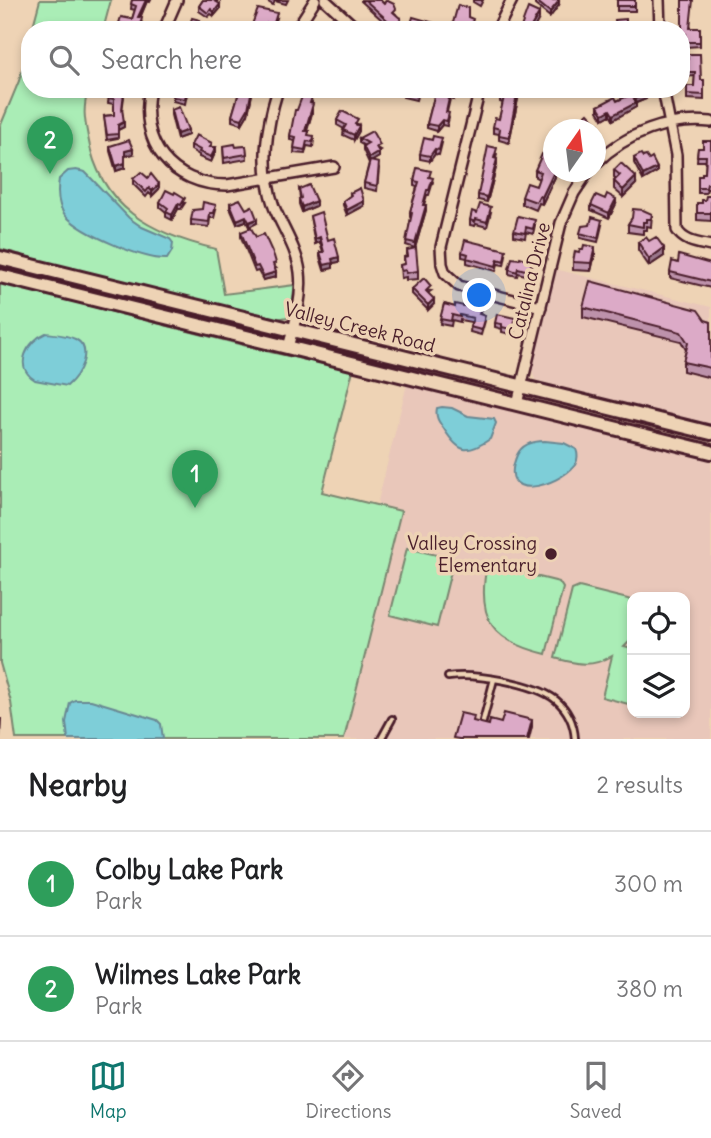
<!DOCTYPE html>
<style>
:root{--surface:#fff;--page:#f6f6f6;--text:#202124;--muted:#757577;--line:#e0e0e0;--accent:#0f766e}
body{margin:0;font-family:Delius,sans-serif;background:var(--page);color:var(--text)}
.controls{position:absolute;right:21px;bottom:21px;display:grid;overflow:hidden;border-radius:14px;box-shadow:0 4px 10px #0003}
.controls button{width:63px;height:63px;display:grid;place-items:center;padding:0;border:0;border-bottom:2px solid var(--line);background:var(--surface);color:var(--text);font:35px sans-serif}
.compass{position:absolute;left:543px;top:119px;width:63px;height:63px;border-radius:50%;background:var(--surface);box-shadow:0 4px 10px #0003;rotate:14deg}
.you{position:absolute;left:480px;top:296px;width:24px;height:24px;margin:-18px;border:5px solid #fff;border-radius:50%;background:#1a73e8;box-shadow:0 0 0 10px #1a73e833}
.badge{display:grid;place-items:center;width:46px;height:46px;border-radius:50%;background:var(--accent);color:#fff;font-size:23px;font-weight:700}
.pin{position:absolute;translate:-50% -58px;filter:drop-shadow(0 2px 4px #0008)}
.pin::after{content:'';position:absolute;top:37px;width:24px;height:21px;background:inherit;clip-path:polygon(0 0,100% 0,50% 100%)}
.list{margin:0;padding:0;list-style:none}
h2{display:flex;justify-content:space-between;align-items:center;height:91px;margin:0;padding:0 28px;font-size:30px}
h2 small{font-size:23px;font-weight:400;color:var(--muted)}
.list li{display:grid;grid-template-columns:46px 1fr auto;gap:21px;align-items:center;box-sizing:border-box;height:105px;padding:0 28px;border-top:2px solid var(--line)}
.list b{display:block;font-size:26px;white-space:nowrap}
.list p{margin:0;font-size:23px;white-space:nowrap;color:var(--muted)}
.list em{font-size:23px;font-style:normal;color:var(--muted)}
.icon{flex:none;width:38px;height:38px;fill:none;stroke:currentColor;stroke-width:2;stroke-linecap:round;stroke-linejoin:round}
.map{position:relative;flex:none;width:711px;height:739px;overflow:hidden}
.search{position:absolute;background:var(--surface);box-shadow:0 4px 10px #0003;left:21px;right:21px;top:21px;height:77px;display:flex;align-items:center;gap:18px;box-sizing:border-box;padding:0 24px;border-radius:28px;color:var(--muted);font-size:26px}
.sheet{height:301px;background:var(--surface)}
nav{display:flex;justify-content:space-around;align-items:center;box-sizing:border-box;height:98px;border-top:2px solid var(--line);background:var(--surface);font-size:19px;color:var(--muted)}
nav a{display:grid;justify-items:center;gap:4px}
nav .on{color:var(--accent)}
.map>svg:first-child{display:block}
</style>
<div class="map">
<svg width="711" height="739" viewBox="0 0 711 739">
<rect width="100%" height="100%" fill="#eed3b5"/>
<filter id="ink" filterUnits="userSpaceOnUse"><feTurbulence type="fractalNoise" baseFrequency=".0143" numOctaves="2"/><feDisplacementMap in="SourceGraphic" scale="14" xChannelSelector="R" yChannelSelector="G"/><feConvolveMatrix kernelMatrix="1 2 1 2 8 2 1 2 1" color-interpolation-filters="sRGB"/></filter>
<g filter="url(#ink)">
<path fill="#e9c7ba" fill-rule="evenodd" d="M555,269L711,307V426L535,380L532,370Z
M407,384L668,448L711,461V739H344L401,512L377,505ZM632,597H685V713H632Z"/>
<path fill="#aaedb6" stroke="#7a8670" stroke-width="2" d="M40,0H111L103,30H32Z
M30,40V89H88C83,109 84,117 88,137C100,208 152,234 216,249L224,294L295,285L291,311L288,317L276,319L46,262L0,249V127L19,81Z
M0,283L270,352L353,370L322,492L401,511L344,739H16L11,702L0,663Z
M407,548L454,559L437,627L390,615Z
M487,564L559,582L563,588L546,654C492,641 476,620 487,564Z
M579,587L632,600V639L624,647L632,649V705L602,697L612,656C591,668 577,664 555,658L572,590Z"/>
<path fill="#7eced8" stroke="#698893" stroke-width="2" d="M76,170L85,172L90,177L129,218L142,227L170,239L173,243L172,251L167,259C143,260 83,234 66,216C57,206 57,192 59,179L68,171Z
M46,333C64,335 91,336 83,362C80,371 75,379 67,386L35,380C13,367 27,341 46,333Z
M442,407L452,408L468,416L494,419L496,423L490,439C467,455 459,453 444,429C439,422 435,417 437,408Z
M545,441L564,443L576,449C578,454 578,460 575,465C559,486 496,505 517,455C522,444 533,441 545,441Z
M75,700H91L157,720L161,724L163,739H68L66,722L70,703Z"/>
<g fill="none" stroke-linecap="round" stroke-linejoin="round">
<g stroke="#4a1f2b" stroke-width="10">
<path id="service" d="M448,677C474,673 535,683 556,700C568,710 574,724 575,739
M482,725L494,679
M381,739L392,719"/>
</g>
<g stroke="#4a1f2b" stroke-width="14">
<path id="minor" d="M325,0L358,30
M659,0L660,30
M164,30L177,0
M296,30L315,0
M497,30L512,0
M150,89C138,143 172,185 227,185L334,167
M278,89C266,128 260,167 274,207C283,229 297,249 300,272C303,298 295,323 288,347
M480,89L441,247L442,264L445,273L459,286L541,307
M663,89L676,155L677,230C684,242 698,243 711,246
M596,163C626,133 669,118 711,122
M517,404L561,223L574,193L588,172"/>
</g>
<g stroke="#4a1f2b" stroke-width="18">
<path id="secondary" d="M0,258L711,433
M0,276L711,452"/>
</g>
<use href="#service" stroke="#eed3b5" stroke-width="4.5"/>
<use href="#minor" stroke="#eed3b5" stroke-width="9"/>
<use href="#secondary" stroke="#eed3b5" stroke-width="12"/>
</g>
<path fill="#bd92ab" stroke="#4a1f2b" stroke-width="2" d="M132,0H151L150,2L147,1L140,18L142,23L140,30H123V29L119,28V23L132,19L135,10L131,9Z
M203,0H219L217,2L220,9L214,16L211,14L208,17L199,11V6Z
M265,0H288L286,4L275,1L273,5Z
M361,0H380L396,14L401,24L397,30H393L361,1Z
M473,0H483L480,6L473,2Z
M535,0L559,5L550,17L535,5Z
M617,0H635V11H617Z
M682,0L691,28H700V46L686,47V39H682Z
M468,17L473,24L471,30H451Z
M277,18L273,30L267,28L266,30H251V27Z
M688,62L701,80H704V100L687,99V86H694L695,76L683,77V63Z
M110,89H123L122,92L124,97L122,111L124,127L118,130V138L107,140L104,116L114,115V104L108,103Z
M188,89L185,104L173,101V97Z
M240,89H253L248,114L242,124L232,121V116Z
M312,89H322L321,95L312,93Z
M373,89H384L382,94Z
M385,89H419L416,100L403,97V94Z
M436,89L456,92L454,100L450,99L447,112L449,118L447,126L442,125L437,131L427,128V124Z
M520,89L509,143L499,140V134L493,133V127L499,119L503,103L500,102V96Z
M630,89H644L646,99L636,103V107L613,120L610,115L603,119L598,111V106L617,101L627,96V92Z
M312,102V113L307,131L308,135L314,140L313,147L307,146L305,154L294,153L295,141L290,140V136L297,110Z
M171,110L188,135L177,139L171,115Z
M337,120L358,124L359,131L354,140L343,135L344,129L337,125Z
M359,138L380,150L378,151L379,157L372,161L379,168L377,191L364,188V183L369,163L363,150V145L359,143Z
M432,140L442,143L439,155L435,154L430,161L420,159V154Z
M711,141V189H707L706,193H698V176H702L705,173L706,161H697L698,148H703Z
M191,145L212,147L216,151L211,162L199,157V155L191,150Z
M110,146L133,154L125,156V168L116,171L110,151Z
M223,146L236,147L246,146L247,159L224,163Z
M497,153L496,159L497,164L487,202L478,200V195Z
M643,157L657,172L643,180L634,163V158Z
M535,170L555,172V177L542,204L539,203L536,210L522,204V197L536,186L539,179L535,177Z
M614,170L636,184L623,197L614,189V181L616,179L614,177Z
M430,177L433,182L429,195H427L424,205L426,210L415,248L406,245L411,218L410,217V212L417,187L414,186V181Z
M133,179L159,189L152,196L149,193L146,197L133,184Z
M299,189L316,206L302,212L299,204V199H300Z
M350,193L364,206L347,215L343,205V201L350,196Z
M711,196V221L697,220V203H702Z
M160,202L185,203L181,209H178L172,220L166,217V212L160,207Z
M230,203L246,209L257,223L249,227L246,221L237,224L230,208Z
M616,204L609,218L591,210V205Z
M216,210L214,218H210L209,227L191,225V220Z
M491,212L487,227L476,224L475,226L470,225V220L477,213Z
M652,214L651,227L647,226V230H643V234L628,232V224L632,218Z
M310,216L328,240L339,262L333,263V268L324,270L320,257V252H323L320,242L315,244Z
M535,225L533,234L526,232L525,238L514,236V231Z
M590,225H602L598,242L580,238V233Z
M241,232L276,268H275L276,277L263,280L258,271L255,272L241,237Z
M649,241L664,256L649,266L638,250V242Z
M407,250L418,271V279L406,280V277L401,278L400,265L404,264V257L407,256Z
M462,252L506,255L504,265L498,264L496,271L467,263V258L462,257Z
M595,254L591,271L573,270V262Z
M678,263L711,264V288L670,278V272Z
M532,266L529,276L518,273L517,276L509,274V269Z
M412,289L431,291L428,293L434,304L428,310L412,294Z
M444,304L481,314L485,321L481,335L470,332L471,322L460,320V322L452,320L451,326L440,324Z
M583,307L711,322V378L683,371V362L686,350L681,341L583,317Z
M515,318L514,335L502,332V329L495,327V323Z"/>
<path fill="#9a778b" stroke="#4a1f2b" stroke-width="2" d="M146,0H147V1L138,22V17Z
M559,1V5L550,17V12Z
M220,4V9L214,16V12Z
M539,13V19L533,30H529Z
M401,19V24L397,30H395V27Z
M252,89H253L248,114L242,124V119Z
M518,89H520L509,143V137Z
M646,94V99L636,103V107L613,120V115L634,99Z
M312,108V113L305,136V131Z
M610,110V115L603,119V114Z
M442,120V125L437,131V126Z
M124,122V127L118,130V125Z
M359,126V131L354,140V135Z
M188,130V135L177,139V134Z
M216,147V151L211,162V157Z
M133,149V154L125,156V151Z
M435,149V154L430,161V156Z
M379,152V157L369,163V158Z
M497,159V164L487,202V197Z
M125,163V168L116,171V166Z
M657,168V172L643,180V175Z
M554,172H555V177L542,204V197Z
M636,177V184L623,197V190Z
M159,184V189L152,196V191Z
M616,199V204L609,218V213Z
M316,201V206L302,212V207Z
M364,201V206L347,215V210Z
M178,204V209L172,220V215Z
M426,205V210L415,248V243Z
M246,216V221L237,224V220Z
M257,219V223L249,227V222Z
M320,237V242L315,244V239Z
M595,247V254L591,271V263Z
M664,248V256L649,266V259Z
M339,257V262L333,263V268L324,270V265L332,259Z
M276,272V277L263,280V276Z
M434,299V304L428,310V305Z
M532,720V727L529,739H527Z"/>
<path fill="#dcaac7" stroke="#4a1f2b" stroke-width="2" d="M132,0H146L138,17L142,18L139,30H123V24L119,23L121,17L132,19L136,6L131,4Z
M203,0H216L215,1L220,4L214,12L211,9L208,13L199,6Z
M365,0H380L384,4L386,0L394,4L396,9L393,12L401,19L395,27Z
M535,0H558L559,1L550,12Z
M617,0H635V6H617Z
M682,0H693L690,28H700V42H686V34H682Z
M458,5L468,8V17L473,19L471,26L464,24L462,30H451Z
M528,8L539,13L529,30H520Z
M258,9L277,13L273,26L267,23L262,30H257L251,27Z
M413,17L434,23L432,30H406L407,25L410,27Z
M192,18L200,20L198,27L201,28L200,30H188Z
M626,19V25H635V30H616L615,20Z
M687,54H700L701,80H704V95L687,94V86H694L695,72H683V63L688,62Z
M110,89H122L121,92H124L122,109L124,122L118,125V134L107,135L104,116L114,115V99L108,98Z
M174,89H187L185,99L173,97Z
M240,89H252L248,109L242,119L232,116Z
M402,89H417L416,95L403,92L404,90Z
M436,89H455L454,95L450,94L446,112L449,113L447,121L442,120L437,126L427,124Z
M503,89H518L509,137L499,135L500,129L493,127L495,118L499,119L504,97L500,96Z
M632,89H644L646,94L634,99L636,103L613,115L610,110L603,114L598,106L615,97L617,101L628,96L627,92Z
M303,94L312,97L310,103L313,104L305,131H309L308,135L314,136L313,142L307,141L305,150L294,148L296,137L290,136L295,110H297Z
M179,107L188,130L177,134L171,110Z
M342,111L358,119L355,124L359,126L354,135L343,130L346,125L337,120Z
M588,113L598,124L592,130H589L586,126L582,130H572L571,128Z
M372,131L380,145L376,147L379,152L369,158L363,146L368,143L359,138Z
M196,135L212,143L210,147H216L211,157L199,152L200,150L191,145Z
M433,136L442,138L439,150L435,149L430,156L420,154L424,138L432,140Z
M129,140L133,149L125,151V163L116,166L110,146Z
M703,141H711V184H707L706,188H698V176H702V173H705L706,156H697L698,148H703Z
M235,144L236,147L246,146L247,154L224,158L223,146Z
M488,146L497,148L494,158L497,159L487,197L478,195Z
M542,154L554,159L551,167L554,169V172L542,197L539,196L536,202L522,197L527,183L536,186L541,172L535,170Z
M641,154L643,157L646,156L649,160L652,158L657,168L643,175L634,158Z
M370,161L379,163L377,186L364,183Z
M621,163L636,177L623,190L614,181L620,175L614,170Z
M417,168L431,171L429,177L433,178L429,190H427L423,205H426L415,243L406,241L412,213L410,212L419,182L414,181Z
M141,172L148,178L151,174L159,184L152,191L149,188L146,192L133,179Z
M309,185L316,201L302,207L299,199L301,198L299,189Z
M360,188L364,201L347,210L343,201L351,195L350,193Z
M166,190L174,194L175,192L185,198L181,205L178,204L172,215L166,212L168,208L160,202Z
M607,194L616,199L609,213L591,205L596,195L605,199Z
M706,196H711V213H697V203H702V200H705Z
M240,199L246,209L252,206L257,219L249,222L246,216L237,220L230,203Z
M203,202L216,205L214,213H210L209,222L191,220L193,210L202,209Z
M480,204L491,207L487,222L476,219L475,222L470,220L472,211L477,213Z
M633,209L643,210L652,214L651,219H647V222H643V227L628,224L632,218Z
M321,212L328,240L334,238L339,257L332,259L333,263L324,265L320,252H324L320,237L315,239L310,216Z
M518,216L535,220L533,229L526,227L525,233L514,231Z
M592,217L602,220L598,238L580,233L582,226L590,225Z
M251,228L256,237L264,234L274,256L276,263L273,264L276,272L263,276L258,266L255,267L241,232Z
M646,237L649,241L656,237L664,248L649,259L638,242Z
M465,240L506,250L504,261L498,259L496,266L467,258L468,254L462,252Z
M584,245L595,247L591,263L573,262L575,251L579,252L580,249H583Z
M416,248L418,271L406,273V270L401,271L400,265L405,264L404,257L408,256L407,250Z
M679,255L711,264V282L670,272L672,261L678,263Z
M520,257L532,261L529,271L518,268L517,272L509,269L512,258L519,259Z
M424,278L431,286L426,291L434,299L428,305L412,289Z
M590,281L698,310L705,320L711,322V368L683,362L688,343L681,332L583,307Z
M444,304L455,307V304L481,310L479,314L485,316L481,330L470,327L473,318L460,315V317L452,315L451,321L440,319Z
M497,314L515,318L514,330L502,327V324L495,323Z
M460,713L474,716L473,721L489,725L490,720L501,723L504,713L532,720L527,739H459L453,738Z
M0,719H1L0,738Z"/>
</g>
<circle fill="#4a1f2b" stroke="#eed3b5" stroke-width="2.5" cx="551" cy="554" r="7"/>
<g text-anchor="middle" stroke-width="7" stroke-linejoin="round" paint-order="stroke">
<g font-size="19" fill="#4a1f2b" stroke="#eed3b5">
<text transform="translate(529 281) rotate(-76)" y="7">Catalina Drive</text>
<text transform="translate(360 327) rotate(14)" y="7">Valley Creek Road</text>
</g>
<g font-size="19" fill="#4a1f2b" stroke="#eed3b5" text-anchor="end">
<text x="537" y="550">Valley Crossing<tspan x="537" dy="22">Elementary</tspan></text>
</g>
</g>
</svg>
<div class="controls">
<button><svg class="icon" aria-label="locate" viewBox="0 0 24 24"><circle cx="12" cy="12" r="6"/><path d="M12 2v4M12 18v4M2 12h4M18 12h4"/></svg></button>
<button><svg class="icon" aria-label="layers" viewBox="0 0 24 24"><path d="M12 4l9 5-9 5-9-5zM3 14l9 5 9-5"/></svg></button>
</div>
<svg class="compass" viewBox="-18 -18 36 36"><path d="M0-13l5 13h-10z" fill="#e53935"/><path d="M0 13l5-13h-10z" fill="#757577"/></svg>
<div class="you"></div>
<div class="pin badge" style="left:195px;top:508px;background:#2e9e5b">1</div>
<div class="pin badge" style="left:50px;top:174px;background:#2e9e5b">2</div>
<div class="search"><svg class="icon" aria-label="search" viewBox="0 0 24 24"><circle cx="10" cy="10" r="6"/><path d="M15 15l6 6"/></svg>Search here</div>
</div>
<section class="sheet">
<h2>Nearby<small>2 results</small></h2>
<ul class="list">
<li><span class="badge" style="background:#2e9e5b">1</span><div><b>Colby Lake Park</b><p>Park</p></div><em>300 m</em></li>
<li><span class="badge" style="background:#2e9e5b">2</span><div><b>Wilmes Lake Park</b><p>Park</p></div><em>380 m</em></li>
</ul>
</section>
<nav>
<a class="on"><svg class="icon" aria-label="map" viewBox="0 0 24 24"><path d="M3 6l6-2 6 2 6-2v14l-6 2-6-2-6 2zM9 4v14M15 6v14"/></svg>Map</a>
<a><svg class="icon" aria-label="directions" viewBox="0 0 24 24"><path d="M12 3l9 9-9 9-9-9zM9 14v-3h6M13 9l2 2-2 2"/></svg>Directions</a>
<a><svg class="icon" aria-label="saved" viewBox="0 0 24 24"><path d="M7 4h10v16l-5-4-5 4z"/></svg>Saved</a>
</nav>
